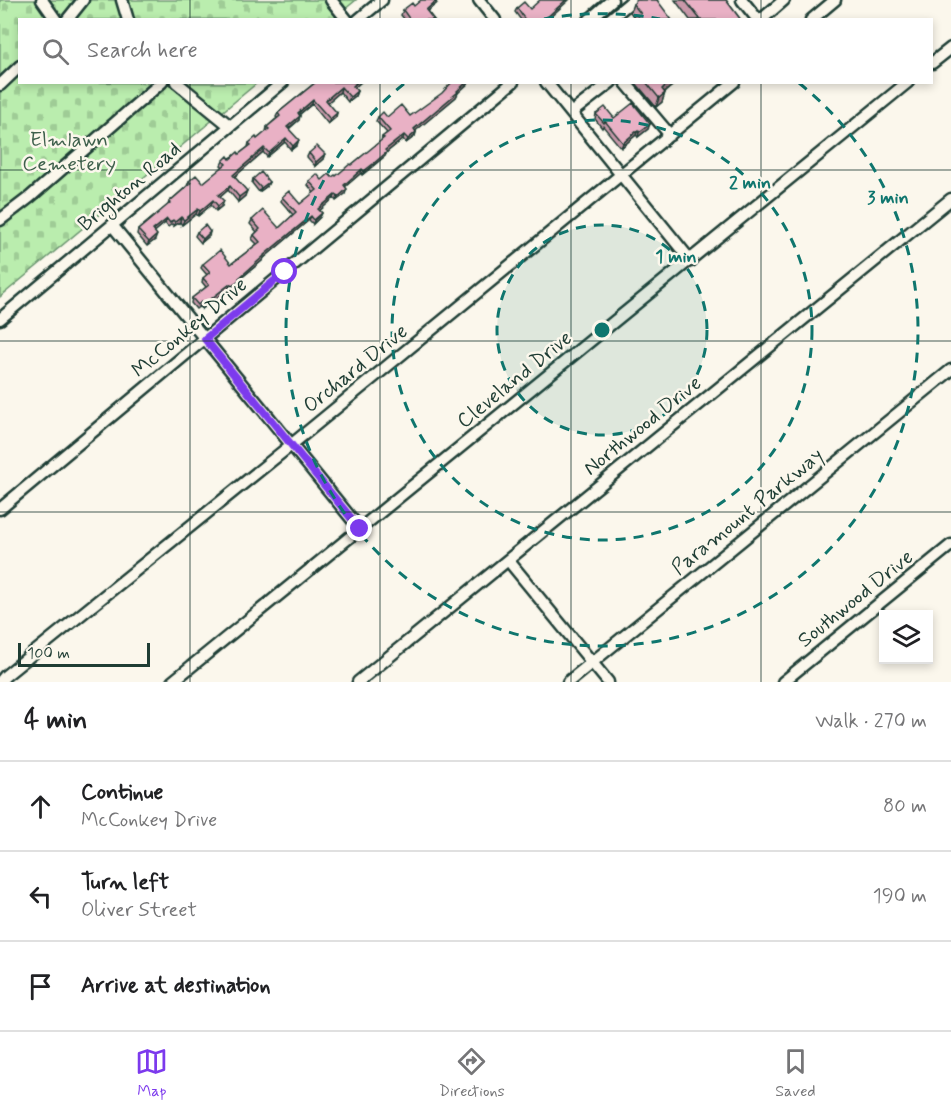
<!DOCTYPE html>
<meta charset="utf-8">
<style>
:root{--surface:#fff;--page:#f2f2f2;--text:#202124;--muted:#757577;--line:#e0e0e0;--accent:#7c3aed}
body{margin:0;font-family:Mynerve,sans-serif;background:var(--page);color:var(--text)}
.controls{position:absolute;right:18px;bottom:18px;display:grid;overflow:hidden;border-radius:0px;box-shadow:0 3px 9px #0003}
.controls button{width:54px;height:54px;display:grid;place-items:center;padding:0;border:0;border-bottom:2px solid var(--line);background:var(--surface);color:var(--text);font:30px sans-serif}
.scale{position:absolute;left:18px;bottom:15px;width:132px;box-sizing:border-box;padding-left:6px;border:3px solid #1f3d34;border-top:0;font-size:16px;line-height:21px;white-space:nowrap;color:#1f3d34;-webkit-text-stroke:4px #fbf7ec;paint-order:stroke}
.stop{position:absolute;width:18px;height:18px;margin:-14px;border:4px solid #7c3aed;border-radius:50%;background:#fff}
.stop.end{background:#7c3aed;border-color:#fff;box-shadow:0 2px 6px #0008}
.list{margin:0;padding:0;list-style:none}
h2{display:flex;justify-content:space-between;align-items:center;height:78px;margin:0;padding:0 24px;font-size:26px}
h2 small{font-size:20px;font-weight:400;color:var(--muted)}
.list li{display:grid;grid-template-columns:39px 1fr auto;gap:18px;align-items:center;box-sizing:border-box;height:90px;padding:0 24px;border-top:2px solid var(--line)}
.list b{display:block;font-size:22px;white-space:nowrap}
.list p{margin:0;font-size:20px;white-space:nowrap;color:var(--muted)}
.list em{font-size:20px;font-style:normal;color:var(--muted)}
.icon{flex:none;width:33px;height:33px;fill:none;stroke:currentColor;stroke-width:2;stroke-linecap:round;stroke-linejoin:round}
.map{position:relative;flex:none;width:951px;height:682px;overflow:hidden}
.search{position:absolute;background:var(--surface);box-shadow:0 3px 9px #0003;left:18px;right:18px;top:18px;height:66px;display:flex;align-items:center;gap:15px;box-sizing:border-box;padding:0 21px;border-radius:0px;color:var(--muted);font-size:22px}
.sheet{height:348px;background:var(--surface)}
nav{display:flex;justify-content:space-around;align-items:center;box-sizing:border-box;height:84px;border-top:2px solid var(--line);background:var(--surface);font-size:16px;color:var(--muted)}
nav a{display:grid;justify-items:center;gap:3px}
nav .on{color:var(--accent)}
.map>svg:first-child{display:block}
</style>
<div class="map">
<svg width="951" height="682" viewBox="0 0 951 682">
<defs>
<pattern id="cemetery-stones" width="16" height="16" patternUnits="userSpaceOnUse" patternTransform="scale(1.5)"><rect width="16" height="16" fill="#baedae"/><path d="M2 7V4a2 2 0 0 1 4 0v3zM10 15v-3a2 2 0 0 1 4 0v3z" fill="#9fcc96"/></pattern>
</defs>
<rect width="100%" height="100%" fill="#fbf7ec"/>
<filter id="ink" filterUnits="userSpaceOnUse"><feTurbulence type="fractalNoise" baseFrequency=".0167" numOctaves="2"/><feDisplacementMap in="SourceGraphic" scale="12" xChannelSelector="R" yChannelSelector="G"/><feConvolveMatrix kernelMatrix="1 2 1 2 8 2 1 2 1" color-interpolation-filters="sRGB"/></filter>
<g filter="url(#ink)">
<path fill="url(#cemetery-stones)" stroke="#6c9571" stroke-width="1.5" d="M0,0H356L333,19L20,20V82L257,83L0,297Z"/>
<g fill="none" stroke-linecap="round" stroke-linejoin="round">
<g stroke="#1f3d34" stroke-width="15">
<path id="minor" d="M42,0L56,20
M122,0L128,20
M331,0L347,20
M479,0L495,20
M742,0L758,20
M67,20L83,0
M358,20L382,0
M589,20L612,0
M609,20L633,0
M761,20L784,0
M811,20L835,0
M932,63L951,48
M176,82L230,126
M546,82L691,261
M625,82L670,135
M0,85L20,66
M571,113L611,82
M0,220L30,197L162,82
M112,225L360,529
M0,319L283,82
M0,509L513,82
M508,560L608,682
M0,682L5,676L291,445L734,82
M172,682L908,82
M358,682L951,199
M568,682L951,370
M783,682L951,545"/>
</g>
<use href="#minor" stroke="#fbf7ec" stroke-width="10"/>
</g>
<path fill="#c898a9" stroke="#1f3d34" stroke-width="1.5" d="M657,0L635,19L630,12L633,4Z
M675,0H726L741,20H690Z
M436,4L427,11L434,20H405L401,15L403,10L414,6Z
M517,8L530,9L547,20H521L515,12Z
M316,82L354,88L357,91L355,96L348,102L340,92L328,102L336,117L328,124L312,104L299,115V120L289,129L297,145L291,150L285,142L267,157L263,152L234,177L245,196L238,202L228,190L220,197L222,206L216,211L211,205L198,216L196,214L182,225L180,222L174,226L172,224L168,227L165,223L154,232L155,240L147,246L137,234L138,230L168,205L169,202L187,186L189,181L203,183L223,167L221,165L223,161L239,154L248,147L249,143L257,139L266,132L267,127L277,118L276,117L278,113Z
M635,82H677L665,92L662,102L656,107Z
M458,93L456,97L415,131L416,132L415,136L406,143L403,139L387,152L385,156L362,175L361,173L345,187V194L336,201L334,198L319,210L322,213L320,217L313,224L309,220L264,258L263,260L240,279L239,283L230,290L229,289L202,309L200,306L196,309L191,303L192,298L206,287L202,282L203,278L207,275L201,268L203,264H231L257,244L252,239L254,235L257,232L250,224L252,220L279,228L293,215L281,201L282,197L300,204L314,193L308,185L309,181L322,180L336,176L351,165L381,141L382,137L387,133L376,121L378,117L410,116Z
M596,114L614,118L648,129L638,137L636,135L621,148L603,126L602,128L595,119Z
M309,153L323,159L315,166L307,157Z
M253,179L269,182L267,186L259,192L252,183Z
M197,232L209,236L201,243L195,236Z"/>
<path fill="#a37c8a" stroke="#1f3d34" stroke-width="1.5" d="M437,0L436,4L424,14L426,10Z
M566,0H569L547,20H544Z
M357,82H361L351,91L353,86Z
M467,82H470L458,93L456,97L413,133L414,129Z
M669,82H677L658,97L662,89Z
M341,87L340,92L325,105L326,100Z
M357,91L355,96L348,102L350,97Z
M665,93L662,102L656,107L659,98Z
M313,100L312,104L296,117L298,113Z
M337,113L336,117L328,124L330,119Z
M300,116L299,120L285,131L287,127Z
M650,124L648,129L638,137L639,132Z
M638,130L636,135L621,148L623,143Z
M416,132L415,136L406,143L408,139Z
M404,135L403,139L387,152L385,156L362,175L364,171L385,150Z
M286,138L285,142L267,157L269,153Z
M299,140L297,145L291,150L293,146Z
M264,148L263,152L231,180L233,175Z
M325,154L323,159L315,166L316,162Z
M362,169L361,173L342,189L344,185Z
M269,182L267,186L259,192L261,188Z
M230,186L228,190L217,200L218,195Z
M347,189L345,194L336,201L338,197Z
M247,191L245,196L238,202L239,197Z
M336,194L334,198L317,213L318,209Z
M213,200L211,205L198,216L200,211Z
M224,201L222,206L216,211L218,206Z
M198,209L196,214L182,225L184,220Z
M322,213L320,217L313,224L314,220Z
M311,216L309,220L264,258L263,260L240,279L239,283L230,290L232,286L239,278L264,255Z
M181,217L180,222L174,226L175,222Z
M167,219L165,223L151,235L153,230Z
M210,232L209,236L201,243L203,239Z
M157,235L155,240L147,246L149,242Z
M230,284L229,289L202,309L203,305Z"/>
<path fill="#e9b1c5" stroke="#1f3d34" stroke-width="1.5" d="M421,0H437L426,10L434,20H410L403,10L412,3L414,6Z
M540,0H566L544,20H525L517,8L524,2L530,9Z
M637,0H657L672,20H634L641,14L633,4Z
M685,0H726L741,20H699L700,19Z
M316,82H357L353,86L357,91L350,97L341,87L326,100L337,113L330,119L313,100L298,113L300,116L287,127L299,140L293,146L286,138L269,153L264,148L233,175L247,191L239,197L230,186L218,195L224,201L218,206L213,200L200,211L198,209L184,220L181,217L175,222L173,220L170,223L167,219L153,230L157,235L149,242L138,230L170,203L169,202L191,183L189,181L196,175L203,183L226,164L223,161L228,156L230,159L238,152L239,154L251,145L249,143L256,137L257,139L269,129L267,127L280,116L278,113Z
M452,82H467L457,91L458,92L414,129L416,132L408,139L404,135L385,150L387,152L373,164L364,171L362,169L344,185L347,189L338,197L336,194L318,209L322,213L314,220L311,216L264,255V256L239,278L241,279L232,286L230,284L203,305L201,302L198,305L192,298L209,285L203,278L210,272L203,264L220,250L231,264L260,242L254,235L260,229L252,220L263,210L279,228L296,212L282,197L289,191L300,204L317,190L309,181L317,174L322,180L329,174L332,177L335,175L336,176L350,164L351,165L384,138L382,137L390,131L378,117L383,112L387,117L401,105L410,116L442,93Z
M646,82H669L662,89L665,93L659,98Z
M633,103L650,124L639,132L638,130L623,143L605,121L604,123L596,114L605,107L614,118Z
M317,146L325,154L316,162L309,153Z
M261,172L269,182L261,188L253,179Z
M205,225L210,232L203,239L197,232Z"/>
</g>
<g fill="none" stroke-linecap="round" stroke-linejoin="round" filter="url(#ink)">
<path stroke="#7c3aed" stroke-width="8" d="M285,272L205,339L360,529"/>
</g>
<path fill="none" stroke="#1f3d34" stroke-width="1.5" stroke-opacity="0.55" d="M190,0V20M380,0V20M571,0V20M761,0V20M190,82V682M380,82V682M571,82V682M761,82V682M0,170H951M0,341H951M0,512H951"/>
<circle cx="602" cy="330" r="105" fill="#0f766e" fill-opacity=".12"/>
<g fill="none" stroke="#0f766e" stroke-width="3" stroke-dasharray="10 8">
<circle cx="602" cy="330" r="105"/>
<circle cx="602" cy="330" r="210"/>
<path d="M544 19A316 316 0 0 1 660 19M799 83A316 316 0 1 1 405 83"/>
</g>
<g text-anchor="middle" stroke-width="5" stroke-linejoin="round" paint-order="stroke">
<g font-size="21" fill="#3e604c" stroke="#fbf7ec">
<text x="69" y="146">Elmlawn<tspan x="69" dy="24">Cemetery</tspan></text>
</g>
<g font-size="21" fill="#1f3d34" stroke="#fbf7ec">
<text transform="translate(129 186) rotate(-40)" y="7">Brighton Road</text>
<text transform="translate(189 327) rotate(-40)" y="7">McConkey Drive</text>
<text transform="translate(355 368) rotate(-39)" y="7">Orchard Drive</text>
<text transform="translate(514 379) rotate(-39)" y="7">Cleveland Drive</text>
<text transform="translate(642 425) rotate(-39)" y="7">Northwood Drive</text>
<text transform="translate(747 511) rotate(-39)" y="7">Paramount Parkway</text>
<text transform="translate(855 598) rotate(-39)" y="7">Southwood Drive</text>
</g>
</g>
<circle cx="602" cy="330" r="9" fill="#0f766e" stroke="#fbf7ec" stroke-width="3"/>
<g font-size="18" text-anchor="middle" font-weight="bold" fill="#0f766e" stroke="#fbf7ec" stroke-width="5" stroke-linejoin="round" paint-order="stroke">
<text x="750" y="188">2 min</text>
<text x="888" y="203">3 min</text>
<text x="676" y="262">1 min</text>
</g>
</svg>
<div class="controls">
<button><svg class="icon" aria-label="layers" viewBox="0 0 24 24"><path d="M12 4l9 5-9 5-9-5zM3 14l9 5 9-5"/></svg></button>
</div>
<div class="scale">100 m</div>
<div class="stop" style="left:285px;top:272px"></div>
<div class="stop end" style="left:360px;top:529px"></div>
<div class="search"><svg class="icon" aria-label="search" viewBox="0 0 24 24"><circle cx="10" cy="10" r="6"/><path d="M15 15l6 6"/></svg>Search here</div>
</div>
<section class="sheet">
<h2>4 min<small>Walk · 270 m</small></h2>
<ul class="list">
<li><svg class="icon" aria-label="ahead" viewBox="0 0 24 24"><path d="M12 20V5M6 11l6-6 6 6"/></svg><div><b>Continue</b><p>McConkey Drive</p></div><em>80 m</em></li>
<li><svg class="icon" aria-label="left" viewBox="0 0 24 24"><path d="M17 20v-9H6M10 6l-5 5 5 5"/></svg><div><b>Turn left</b><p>Oliver Street</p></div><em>190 m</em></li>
<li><svg class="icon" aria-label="arrive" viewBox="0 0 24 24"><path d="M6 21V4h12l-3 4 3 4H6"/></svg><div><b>Arrive at destination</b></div></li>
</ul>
</section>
<nav>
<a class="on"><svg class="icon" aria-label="map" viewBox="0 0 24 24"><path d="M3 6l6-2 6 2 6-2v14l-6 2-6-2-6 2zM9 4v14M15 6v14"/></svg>Map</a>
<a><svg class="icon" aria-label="directions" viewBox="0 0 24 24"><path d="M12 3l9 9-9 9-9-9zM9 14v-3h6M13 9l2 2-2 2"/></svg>Directions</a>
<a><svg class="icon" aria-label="saved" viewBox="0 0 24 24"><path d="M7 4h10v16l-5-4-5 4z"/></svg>Saved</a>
</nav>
